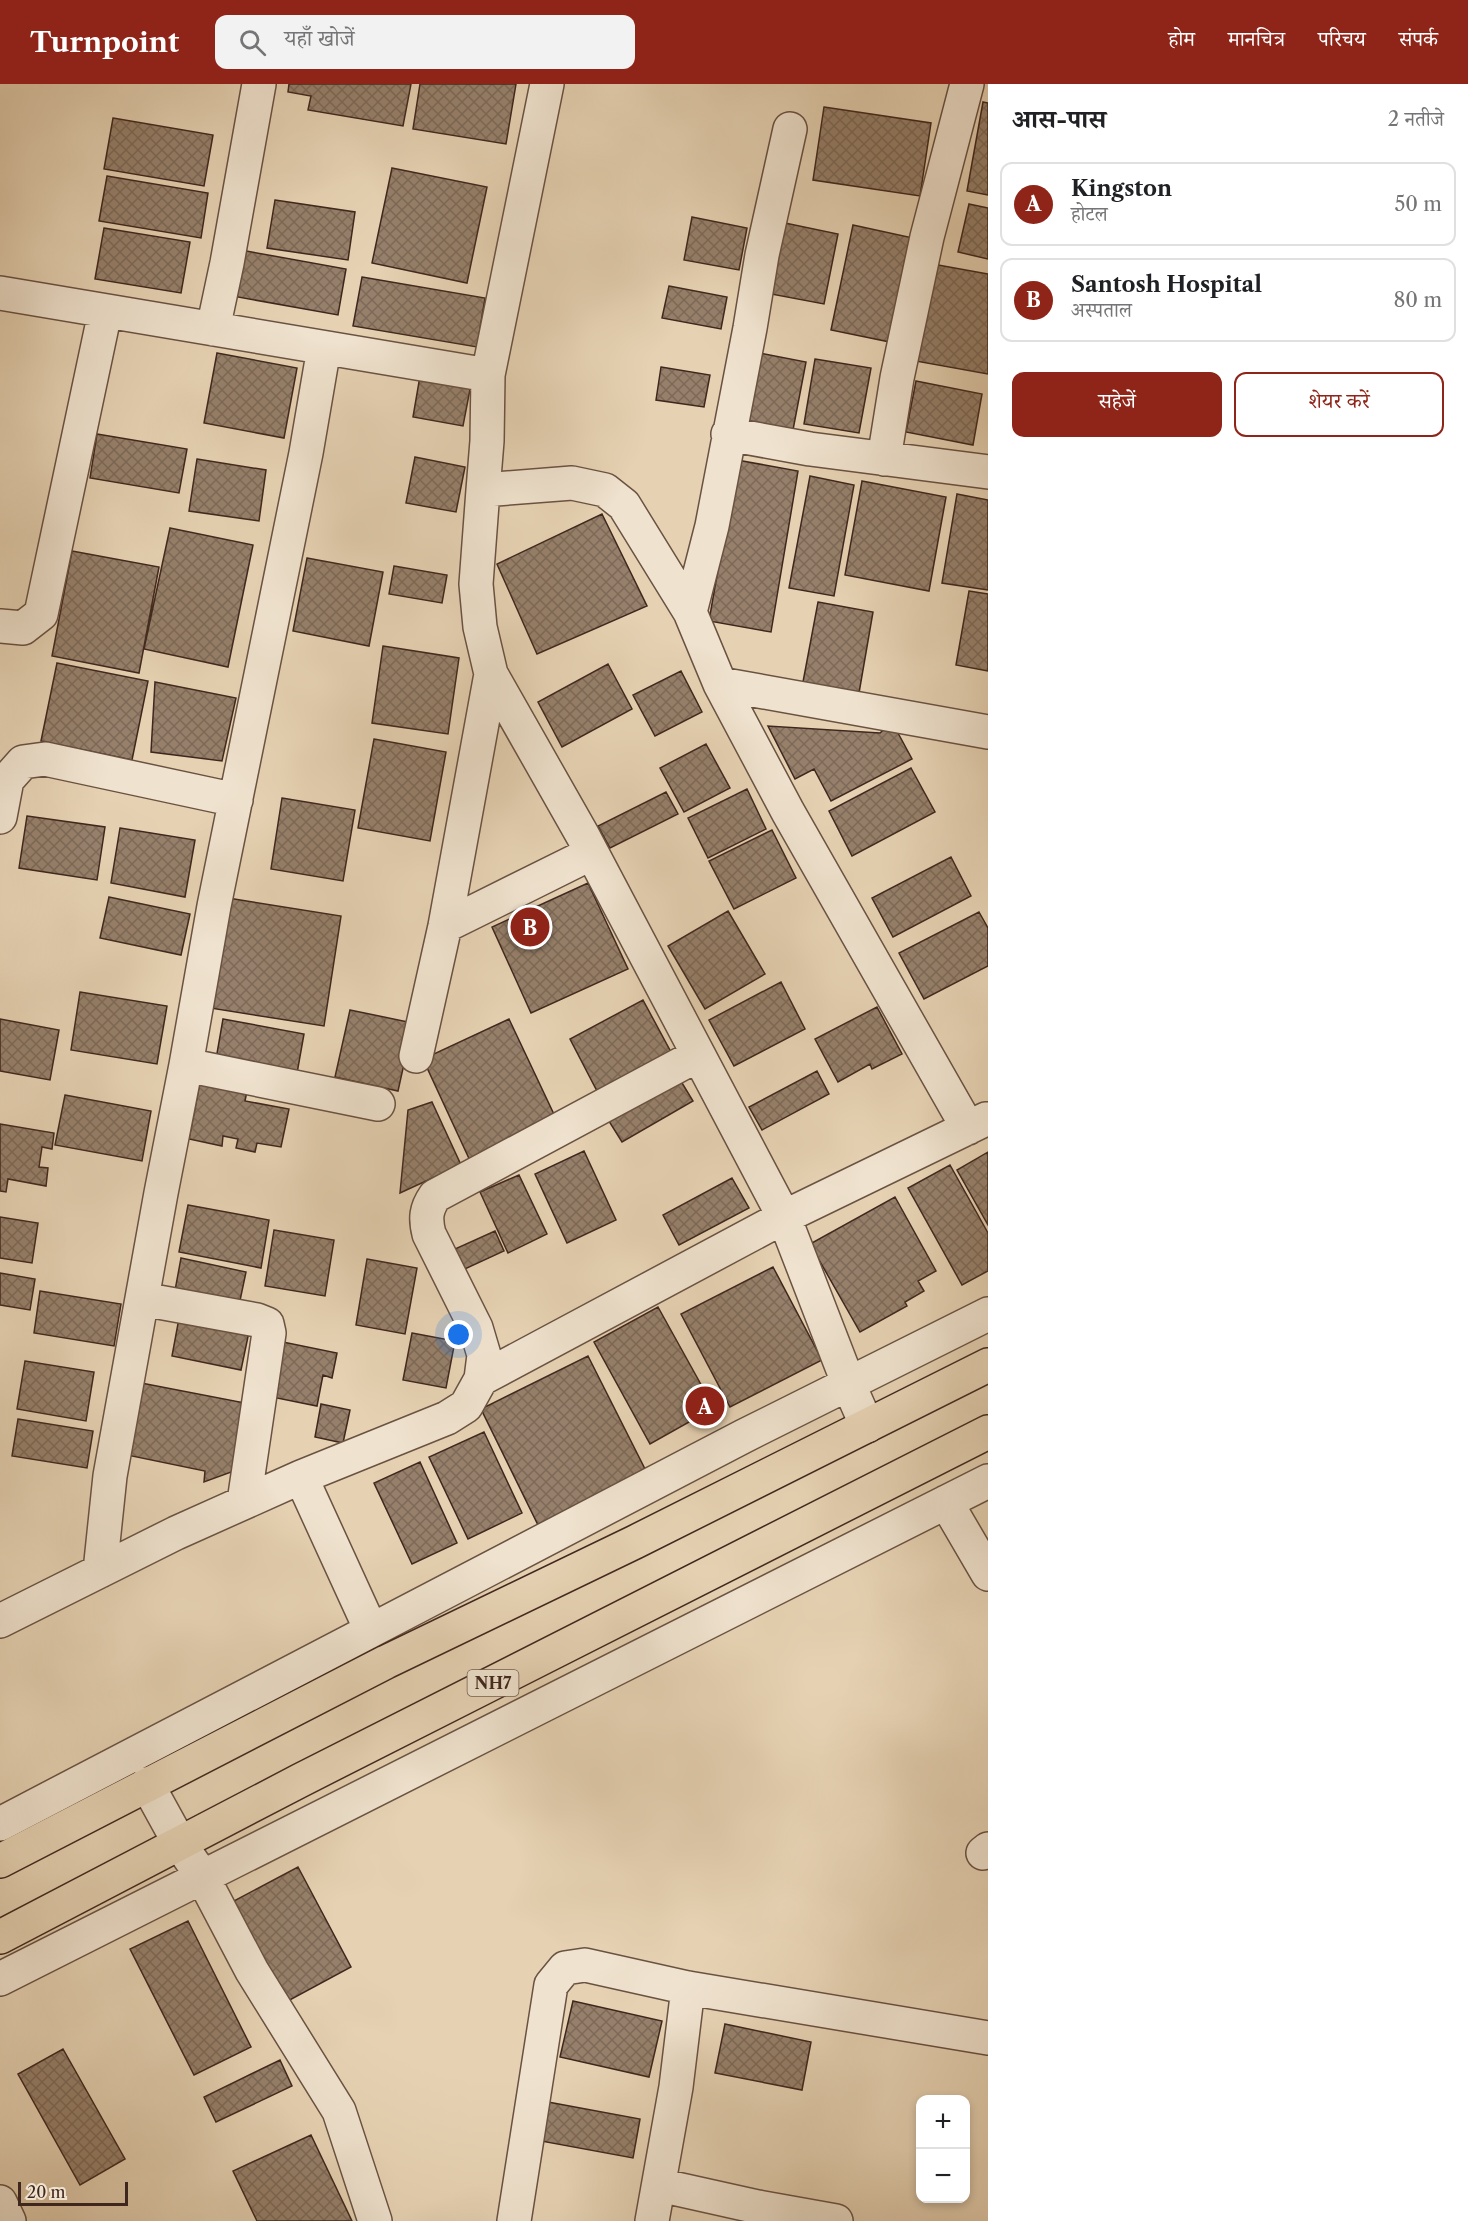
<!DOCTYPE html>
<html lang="hi">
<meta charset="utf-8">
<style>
:root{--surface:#fff;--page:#f2f2f2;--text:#202124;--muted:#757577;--line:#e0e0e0;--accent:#8f2418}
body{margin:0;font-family:"Libre Caslon Text","Noto Serif Devanagari",serif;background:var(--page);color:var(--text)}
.controls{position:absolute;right:18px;bottom:18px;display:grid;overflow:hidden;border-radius:12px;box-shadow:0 3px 9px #0003}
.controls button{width:54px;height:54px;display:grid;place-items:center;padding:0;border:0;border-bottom:2px solid var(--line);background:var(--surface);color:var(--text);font:30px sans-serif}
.scale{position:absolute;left:18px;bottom:15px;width:110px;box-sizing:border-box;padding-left:6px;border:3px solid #40271e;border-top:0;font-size:16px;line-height:21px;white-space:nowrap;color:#40271e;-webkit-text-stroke:4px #efe2ce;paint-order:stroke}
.you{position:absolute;left:459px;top:1251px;width:21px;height:21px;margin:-15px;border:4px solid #fff;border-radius:50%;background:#1a73e8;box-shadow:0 0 0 9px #1a73e833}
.badge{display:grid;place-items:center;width:39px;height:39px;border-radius:50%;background:var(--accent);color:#fff;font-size:20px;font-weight:700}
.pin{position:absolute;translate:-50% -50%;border:3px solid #fff;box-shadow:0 2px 6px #0006}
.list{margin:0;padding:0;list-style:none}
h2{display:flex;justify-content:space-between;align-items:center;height:78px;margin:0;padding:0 24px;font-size:26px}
h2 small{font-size:20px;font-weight:400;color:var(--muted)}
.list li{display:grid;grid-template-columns:39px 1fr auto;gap:18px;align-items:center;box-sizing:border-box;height:84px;margin:0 12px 12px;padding:0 12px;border:2px solid var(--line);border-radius:12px}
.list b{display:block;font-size:22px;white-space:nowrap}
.list p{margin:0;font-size:20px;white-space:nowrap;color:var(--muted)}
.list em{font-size:20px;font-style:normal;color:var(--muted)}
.actions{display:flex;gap:12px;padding:18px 24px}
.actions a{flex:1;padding:14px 0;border:2px solid var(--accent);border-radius:12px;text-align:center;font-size:21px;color:var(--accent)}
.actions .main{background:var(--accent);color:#fff}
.icon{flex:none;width:33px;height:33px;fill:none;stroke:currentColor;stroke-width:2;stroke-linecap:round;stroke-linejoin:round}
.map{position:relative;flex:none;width:988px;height:2137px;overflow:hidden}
header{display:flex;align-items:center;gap:36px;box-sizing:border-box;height:84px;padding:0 30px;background:var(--accent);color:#fff}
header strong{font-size:28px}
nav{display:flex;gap:33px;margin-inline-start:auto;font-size:21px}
.search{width:420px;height:54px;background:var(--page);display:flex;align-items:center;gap:15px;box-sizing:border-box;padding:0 21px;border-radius:12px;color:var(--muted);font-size:22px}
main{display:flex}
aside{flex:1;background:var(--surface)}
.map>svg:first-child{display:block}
</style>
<header>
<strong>Turnpoint</strong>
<div class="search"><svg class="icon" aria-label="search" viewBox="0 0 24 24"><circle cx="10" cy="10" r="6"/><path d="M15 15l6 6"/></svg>यहाँ खोजें</div>
<nav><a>होम</a><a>मानचित्र</a><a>परिचय</a><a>संपर्क</a></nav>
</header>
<main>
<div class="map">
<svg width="988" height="2137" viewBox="0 0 988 2137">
<defs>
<pattern id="building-cross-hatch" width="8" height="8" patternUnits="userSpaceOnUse" patternTransform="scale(1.5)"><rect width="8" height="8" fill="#96806b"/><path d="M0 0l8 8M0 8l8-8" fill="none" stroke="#7c6957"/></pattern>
</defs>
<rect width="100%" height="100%" fill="#e6d2b3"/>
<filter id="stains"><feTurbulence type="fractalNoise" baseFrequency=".00333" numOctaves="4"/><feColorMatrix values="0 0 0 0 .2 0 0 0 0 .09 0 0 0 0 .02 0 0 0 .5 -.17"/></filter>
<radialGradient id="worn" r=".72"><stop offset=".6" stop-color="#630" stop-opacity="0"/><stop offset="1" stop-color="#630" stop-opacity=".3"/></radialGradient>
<path fill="url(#building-cross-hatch)" stroke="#40271e" stroke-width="1.5" d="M289,0H411L403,42L308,26L311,12L288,8Z
M420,0H516L506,60L413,45Z
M983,18L988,19V111L967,107Z
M824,23L931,39L920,112L813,96Z
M113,34L213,51L204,102L104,85Z
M392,84L487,103L467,199L372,179Z
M107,92L208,109L201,154L99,137Z
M275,116L355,128L348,176L267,164Z
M969,120L988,124V175L958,168Z
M692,133L747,144L739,186L684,176Z
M785,139L838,150L824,220L771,210Z
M853,141L913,154L890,258L831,246Z
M104,144L190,158L181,209L95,195Z
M235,165L346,185L338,231L227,211Z
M927,179L988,190V290L910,276Z
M362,193L485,214L477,263L353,242Z
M669,202L727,213L721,245L662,234Z
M217,269L297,284L284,354L204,339Z
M759,269L806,278L793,346L746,338Z
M815,275L871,284L859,349L804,340Z
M661,283L710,291L704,323L656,316Z
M421,286L472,295L463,342L413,333Z
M916,297L982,310L973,361L906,348Z
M97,350L187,365L179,409L90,394Z
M415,373L465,383L456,428L406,419Z
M197,375L266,386L259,437L189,427Z
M737,376L798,387L771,548L709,537Z
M810,392L854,401L834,512L789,504Z
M862,397L946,413L929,507L845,491Z
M957,410L988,416V506L942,499Z
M602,430L647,522L537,570L497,480Z
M170,444L253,461L228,583L144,565Z
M72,467L159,483L139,589L52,572Z
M307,474L383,488L369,562L293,547Z
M394,482L447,491L442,519L389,510Z
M969,507L988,510V587L956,581Z
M818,518L873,528L859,609L803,598Z
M383,562L459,574L448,650L372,639Z
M57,579L148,597L132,676L41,657Z
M608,580L632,625L562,663L538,618Z
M681,587L702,628L655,652L633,611Z
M155,598L236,614L222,677L151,668Z
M892,638L912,675L831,717L814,685L795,695L768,642L880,649Z
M374,655L446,668L430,757L358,744Z
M706,660L730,704L684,728L660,684Z
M911,684L935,728L852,772L829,727Z
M747,705L766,745L708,774L688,734Z
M666,708L678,730L610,764L598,742Z
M282,714L355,726L343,797L271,785Z
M27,732L105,743L97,796L19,784Z
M120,744L195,756L185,813L111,799Z
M772,746L796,794L734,825L709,777Z
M951,773L971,812L893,853L872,814Z
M588,799L628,885L531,929L492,843Z
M109,813L190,830L181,871L100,854Z
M228,814L341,832L324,942L210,924Z
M728,827L765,890L705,925L668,862Z
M979,828L988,844V882L924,915L899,869Z
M781,898L805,945L734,982L709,936Z
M80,908L167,922L157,980L71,966Z
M643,916L672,970L598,1009L570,955Z
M877,923L902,970L872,985L870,980L838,998L815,955Z
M350,926L413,939L398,1007L335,993Z
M0,935L59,946L50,996L0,987Z
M223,935L304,950L296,995L215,981Z
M509,935L559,1041L472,1081L423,975Z
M817,987L829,1010L762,1046L749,1023Z
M679,994L693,1017L622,1058L607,1034Z
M200,998L247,1007L245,1017L289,1025L281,1063L257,1059L255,1068L236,1064L238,1055L223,1052L222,1062L189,1055Z
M65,1011L151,1027L142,1077L55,1061Z
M432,1018L461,1081L400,1109L408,1026Z
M0,1040L54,1049L52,1065L42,1063L39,1083L48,1084L46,1102L8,1095L6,1108L0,1107Z
M584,1067L616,1136L567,1159L535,1090Z
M988,1068V1141L957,1086Z
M950,1081L988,1149V1187L962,1201L908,1104Z
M519,1091L547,1150L508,1169L480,1108Z
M732,1094L749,1124L679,1161L663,1131Z
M895,1113L936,1187L918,1197L924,1207L905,1218L907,1222L860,1248L810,1160Z
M188,1121L269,1136L261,1184L179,1168Z
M0,1133L38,1139L32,1179L0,1174Z
M274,1146L334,1156L325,1212L265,1202Z
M495,1147L504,1167L456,1189L446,1169Z
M181,1174L246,1188L238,1226L174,1212Z
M367,1175L417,1184L405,1250L356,1241Z
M773,1183L822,1276L730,1323L681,1230Z
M0,1189L35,1195L30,1226L0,1221Z
M40,1207L121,1220L114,1262L34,1249Z
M658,1223L714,1324L650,1360L594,1258Z
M180,1229L250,1243L241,1286L172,1272Z
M412,1249L455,1257L446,1304L403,1296Z
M278,1257L337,1269L332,1294L323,1291L317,1322L267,1312Z
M588,1272L646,1387L538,1441L481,1325Z
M25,1277L94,1288L86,1337L17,1325Z
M136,1298L245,1319L234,1387L204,1398L205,1387L127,1371Z
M321,1320L350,1326L343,1359L315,1353Z
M18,1335L93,1347L87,1384L12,1372Z
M484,1348L522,1429L468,1455L429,1373Z
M420,1378L457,1459L412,1480L374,1399Z
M298,1783L351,1883L286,1918L232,1818Z
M188,1837L251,1963L194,1991L130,1865Z
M573,1917L662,1937L649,1993L560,1973Z
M725,1940L811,1958L802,2006L715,1989Z
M63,1965L125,2075L80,2101L18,1990Z
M280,1976L292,2002L216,2038L204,2013Z
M548,2018L640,2035L633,2074L541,2057Z
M311,2051L352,2137H257L233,2087Z"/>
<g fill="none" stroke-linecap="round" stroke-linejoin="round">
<g stroke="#6a5243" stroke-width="36">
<path id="minor" d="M0,209L488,291L547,0
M213,245L227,179L259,0
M728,350L810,365L988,388
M884,375L897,294L927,153L967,0
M483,406L487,357L488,291
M690,528L712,442L750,244L762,171L790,45
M0,542L23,544L41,530L105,228
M720,600L988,648
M0,733L7,696L23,678L45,675L236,716
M445,842L592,769
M416,972L445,842L491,590
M186,981L378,1020
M142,1215L257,1236L267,1240L269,1249L244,1418
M481,1295L784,1133L986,1035
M867,1342L849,1301L784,1133L583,752L491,590L480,543L476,500L483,406L572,399L605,406L624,421L690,528L720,600L788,728L968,1044
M301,1393L371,1546
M946,1418L988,1490
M100,1487L110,1392L161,1109L186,981L214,822L306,369L324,264
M0,1537L176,1449L301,1393L447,1334L466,1322L481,1295L484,1271L476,1244L429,1150C425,1134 426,1125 435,1112L698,971
M147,1700L180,1760L202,1792L252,1887L339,2027L375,2137
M0,1740L744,1352L988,1230
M983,1769L988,1765
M0,1895L988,1397
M659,2101L758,2123L836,2137
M0,2118L9,2137
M514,2137L551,1901L565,1884L585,1881L688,1904L988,1954
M652,2137L676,2003L688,1904"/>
</g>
<g stroke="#40271e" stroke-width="36">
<path id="highway" d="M0,1777L386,1578L635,1458L988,1281
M0,1853L301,1696L988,1348"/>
</g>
<use href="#minor" stroke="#efe2ce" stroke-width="33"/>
<use href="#highway" stroke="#e6d2b3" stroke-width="33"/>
</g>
<g text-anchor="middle" stroke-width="4.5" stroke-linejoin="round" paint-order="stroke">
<rect fill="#efe2ce" stroke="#745f53" stroke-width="1.5" x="467.5" y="1586" width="51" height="26" rx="4.5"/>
<g font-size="16" font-weight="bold" fill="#40271e">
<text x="493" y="1605">NH7</text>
</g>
</g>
<rect width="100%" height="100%" filter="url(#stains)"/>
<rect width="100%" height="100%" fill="url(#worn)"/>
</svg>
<div class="controls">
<button>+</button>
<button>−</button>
</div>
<div class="scale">20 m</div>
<div class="you"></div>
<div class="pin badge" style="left:705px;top:1322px">A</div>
<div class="pin badge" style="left:530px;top:843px">B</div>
</div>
<aside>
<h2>आस-पास<small>2 नतीजे</small></h2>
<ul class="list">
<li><span class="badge">A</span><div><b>Kingston</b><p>होटल</p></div><em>50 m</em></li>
<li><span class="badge">B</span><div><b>Santosh Hospital</b><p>अस्पताल</p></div><em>80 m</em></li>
</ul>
<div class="actions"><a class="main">सहेजें</a><a>शेयर करें</a></div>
</aside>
</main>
